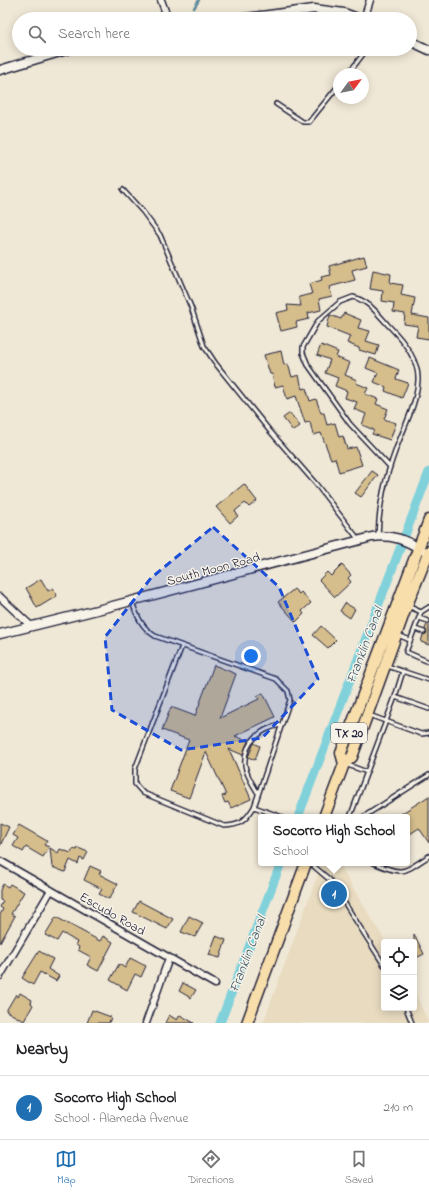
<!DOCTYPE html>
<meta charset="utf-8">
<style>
:root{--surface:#fff;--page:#f6f6f6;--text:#202124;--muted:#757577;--line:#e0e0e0;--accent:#1f6fb2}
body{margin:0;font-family:"Indie Flower",sans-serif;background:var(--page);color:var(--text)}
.controls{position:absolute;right:12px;bottom:12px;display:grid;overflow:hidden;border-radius:4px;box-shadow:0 2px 10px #0003}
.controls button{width:36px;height:36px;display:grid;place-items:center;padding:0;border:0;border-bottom:1px solid var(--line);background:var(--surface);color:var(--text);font:20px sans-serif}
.compass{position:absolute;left:333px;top:68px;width:36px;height:36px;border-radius:50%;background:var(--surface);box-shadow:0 2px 10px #0003;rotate:57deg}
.you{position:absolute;left:251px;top:656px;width:14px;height:14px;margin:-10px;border:3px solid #fff;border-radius:50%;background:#1a73e8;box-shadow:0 0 0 6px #1a73e833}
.badge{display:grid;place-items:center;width:26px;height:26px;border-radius:50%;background:var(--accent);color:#fff;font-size:13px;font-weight:700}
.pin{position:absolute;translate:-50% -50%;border:2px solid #fff;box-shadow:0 1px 4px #0006}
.popup{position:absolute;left:258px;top:814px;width:152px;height:52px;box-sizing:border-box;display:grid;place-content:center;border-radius:4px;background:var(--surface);filter:drop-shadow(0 1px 3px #0005);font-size:13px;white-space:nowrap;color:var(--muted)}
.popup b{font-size:15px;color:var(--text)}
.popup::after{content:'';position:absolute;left:50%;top:100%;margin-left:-8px;border:8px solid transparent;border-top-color:var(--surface)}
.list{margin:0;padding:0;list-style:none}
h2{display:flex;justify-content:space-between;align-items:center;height:52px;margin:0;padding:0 16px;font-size:17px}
h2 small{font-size:13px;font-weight:400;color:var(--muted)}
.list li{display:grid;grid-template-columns:26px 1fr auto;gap:12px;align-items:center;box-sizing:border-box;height:64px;padding:0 16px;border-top:1px solid var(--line)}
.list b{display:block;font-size:15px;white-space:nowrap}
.list p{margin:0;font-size:13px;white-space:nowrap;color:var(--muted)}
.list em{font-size:13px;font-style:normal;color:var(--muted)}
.icon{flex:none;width:22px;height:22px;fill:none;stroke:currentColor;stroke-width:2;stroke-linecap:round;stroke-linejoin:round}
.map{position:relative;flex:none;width:429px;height:1023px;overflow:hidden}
.search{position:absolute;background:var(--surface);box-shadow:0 2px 10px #0003;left:12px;right:12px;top:12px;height:44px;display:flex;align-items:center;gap:10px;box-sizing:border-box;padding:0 14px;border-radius:22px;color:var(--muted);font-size:15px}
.sheet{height:116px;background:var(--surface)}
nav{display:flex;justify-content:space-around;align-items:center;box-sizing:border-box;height:56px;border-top:1px solid var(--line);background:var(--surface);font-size:11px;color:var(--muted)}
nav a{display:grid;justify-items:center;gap:2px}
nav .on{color:var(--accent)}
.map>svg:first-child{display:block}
</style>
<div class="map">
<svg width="429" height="1023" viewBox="0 0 429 1023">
<rect width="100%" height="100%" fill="#f0e8d6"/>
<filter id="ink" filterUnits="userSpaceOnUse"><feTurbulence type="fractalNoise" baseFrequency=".025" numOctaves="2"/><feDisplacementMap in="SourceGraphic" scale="8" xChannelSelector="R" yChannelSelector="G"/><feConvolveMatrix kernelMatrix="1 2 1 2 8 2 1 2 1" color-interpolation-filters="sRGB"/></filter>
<g filter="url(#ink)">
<path fill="#e8dbc0" d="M322,863H338L386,942H384V1008H414V991L429,1023H263Z"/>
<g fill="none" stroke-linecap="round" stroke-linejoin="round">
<path stroke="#5b8b9b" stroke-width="2.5" d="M194,8L199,0"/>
<path stroke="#81d1db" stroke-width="9" d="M298,817L429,472
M220,1023L281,863"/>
</g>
<path fill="#d5bd8c" stroke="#22223b" d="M364,256L367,266L352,270L355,280L329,287L332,296L319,299L321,310L308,313L309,319L296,322L297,327L281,331L276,313L288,310L287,305L301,306L299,297L312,294L309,284L322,280L321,277L331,275L329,266Z
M373,270L391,274L390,283L403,285L401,295L415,298L412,315L429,318V339L416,337L418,326L404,324L405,314L393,312L394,303L382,301L383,291L370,289Z
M344,313L361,320L358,328L370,331L366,341L379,345L376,355L359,350V348L347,343L350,336L327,327L330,315L341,319Z
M321,345L338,352L336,357L350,363L345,375L357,380L356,383L368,388L365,394L378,399L376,404L388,409L384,419L396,423L390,440L372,434L374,430L362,425L366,414L354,409L357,402L345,398L347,391L335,386L338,378L325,373L330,360L317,355Z
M281,351L284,365L288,364L292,377L299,375L302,389L306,388L310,401L316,399L321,413H324L327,425L335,423L339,437L343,436L347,449L356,447L362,465L339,472L335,458L331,459L321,433L313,435L310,422L305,423L296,396L287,399L283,385L275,387L272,374H270L264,355Z
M370,358L399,370L396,379L408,383L402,398L385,391L386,387L374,382L378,373L366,368Z
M290,413L300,426L293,431L283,418Z
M372,471L378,475L361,497L355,493Z
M244,484L257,501L249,507L245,503L235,511L238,516L230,523L216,507Z
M342,565L351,575L348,578L351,582L335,597L319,580L327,572L331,576Z
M41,579L48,591L53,588L57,596L37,608L26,588Z
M294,589L299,594L301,592L311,603L302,611L304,614L296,622L278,602Z
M345,603L355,609L350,618L340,611Z
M427,624H429V645L421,642L423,635L427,633L425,629Z
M321,626L336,640L328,648L313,635Z
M214,665L236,674L220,718L259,699L257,696L263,693L275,717L235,736L248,741L243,755L229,749L251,799L231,808L228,802L225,803L222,796L226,795L206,752L189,798L170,791L189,740L162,730L171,707L195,716Z
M254,743L260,746L255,760L248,757Z
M429,796V843L419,828L407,836V817H396Z
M0,823L9,827L0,846Z
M19,825L47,841L44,845L49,847L43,857L26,847L23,852L13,846L18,838L13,835Z
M50,848L58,853L60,849L71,853L73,849L77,850L78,848L88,852L84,860L80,858L78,864L70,860L65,872L52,867Z
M90,866L101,871L99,874L118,884L109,899L99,894L102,889L84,880Z
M3,884L8,887L10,884L24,892L11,914L15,916L0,943V915L3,909L0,907L3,901L0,900V890Z
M139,901L173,919L167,929L133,912Z
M189,916L203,923L195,937L181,932Z
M56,917L100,941L103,936L113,942L98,971L87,965L91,957L78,950L79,947L75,944L77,942L62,933L57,941L45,935Z
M414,934L424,954L414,959Z
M216,936L226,940L220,958L209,955Z
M39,951L53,959L48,969L59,976L56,981L40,972L33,985L22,978Z
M130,958L146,966L141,977L135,974L127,990L110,980L119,964L125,968Z
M183,983L196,990L191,998L179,991Z
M20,993L32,1000L31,1003L33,1005L24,1021L6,1011L16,994L18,997Z
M92,1010L111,1017L109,1023H87Z
M169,1015L177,1020L180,1015L194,1023H165Z"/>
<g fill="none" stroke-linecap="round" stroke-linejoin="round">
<g stroke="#22223b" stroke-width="6">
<path id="service" d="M348,74L367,49
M276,104L303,122H309L339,85
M123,190L143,212L160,235L191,307L204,346L216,364L269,430L316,484L359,540
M378,536C379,504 385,479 396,449C404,427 417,404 418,380C419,360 401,338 388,325C377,313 369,301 353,297L340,302L318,321L303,347V353L308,365L350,424L390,467
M132,602C137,616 142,628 155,636L276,679L288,691L290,700L254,807C246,820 240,826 224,826L143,793L135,784V769L182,646
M408,606L421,612L406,652L429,662
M421,612L429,607
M419,618L428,621
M415,629L424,632
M398,635L410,640
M387,666L429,680
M395,697L403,671
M369,715L421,734L429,733
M345,764L367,772
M258,793C253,785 246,775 245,765C243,742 262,728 281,725
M254,807L282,817
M350,817L395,697L429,709
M363,817L429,775
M310,863L330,880L384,965
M374,863C403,876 403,873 429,856
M406,1008L412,1023"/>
</g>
<g stroke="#22223b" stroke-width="9">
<path id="minor" d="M161,0L168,19
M364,19L370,0
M0,597L31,626
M0,861L215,984
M0,976L51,890
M146,1023L169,958"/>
</g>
<g stroke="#22223b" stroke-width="11">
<path id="tertiary" d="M238,19L314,9L344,13L360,19
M410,41L429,50
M0,70L70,49
M0,634L105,608L372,537C392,534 406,540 422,550"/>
</g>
<g stroke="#22223b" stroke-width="13">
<path id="primary" d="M344,764L341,753L429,520
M324,817L344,764L352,757L407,605L429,551
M247,1023L306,863"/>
</g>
<use href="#service" stroke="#f7f3e8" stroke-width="3"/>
<use href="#minor" stroke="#f7f3e8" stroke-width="6"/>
<use href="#tertiary" stroke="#f7f3e8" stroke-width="8"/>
<use href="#primary" stroke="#f8deab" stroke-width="10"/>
</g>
</g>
<path fill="#1d4ed8" fill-opacity="0.2" stroke="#1d4ed8" stroke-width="3" stroke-dasharray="8 5" stroke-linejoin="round" d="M213,527L279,587L318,679L262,738L181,750L112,710L105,637L151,578Z"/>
<g text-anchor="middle" stroke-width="3" stroke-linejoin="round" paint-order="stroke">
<rect fill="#f7f3e8" stroke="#62616f" stroke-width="1" x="331" y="723" width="36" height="20" rx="3"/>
<g font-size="12" font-weight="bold" fill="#22223b">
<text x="349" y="737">TX 20</text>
</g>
<g font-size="13" fill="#22223b" stroke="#f7f3e8">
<text transform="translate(213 568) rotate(-15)" y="5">South Moon Road</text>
<text transform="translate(113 913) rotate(30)" y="5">Escudo Road</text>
</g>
<g font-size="14" font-style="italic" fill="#3e576b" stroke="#f7f3e8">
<text transform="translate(364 645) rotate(-69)" y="5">Franklin Canal</text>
<text transform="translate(247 954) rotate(-69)" y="5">Franklin Canal</text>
</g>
</g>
</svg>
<div class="controls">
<button><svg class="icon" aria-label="locate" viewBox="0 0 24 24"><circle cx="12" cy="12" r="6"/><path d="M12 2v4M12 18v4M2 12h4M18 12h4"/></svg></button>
<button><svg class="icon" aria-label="layers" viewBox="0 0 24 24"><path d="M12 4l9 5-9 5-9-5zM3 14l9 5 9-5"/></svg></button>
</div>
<svg class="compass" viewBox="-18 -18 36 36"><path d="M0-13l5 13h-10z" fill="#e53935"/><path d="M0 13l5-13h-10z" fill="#757577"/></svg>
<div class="you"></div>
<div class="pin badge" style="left:334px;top:894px">1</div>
<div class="popup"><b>Socorro High School</b>School</div>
<div class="search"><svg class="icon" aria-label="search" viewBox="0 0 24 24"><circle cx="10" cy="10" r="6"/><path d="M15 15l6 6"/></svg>Search here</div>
</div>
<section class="sheet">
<h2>Nearby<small></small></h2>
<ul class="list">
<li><span class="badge">1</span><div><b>Socorro High School</b><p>School · Alameda Avenue</p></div><em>210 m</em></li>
</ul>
</section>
<nav>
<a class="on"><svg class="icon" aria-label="map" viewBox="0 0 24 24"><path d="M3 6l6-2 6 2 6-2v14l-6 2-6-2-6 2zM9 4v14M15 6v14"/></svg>Map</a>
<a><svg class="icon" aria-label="directions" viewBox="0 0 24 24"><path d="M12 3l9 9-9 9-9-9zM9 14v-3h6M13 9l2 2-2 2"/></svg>Directions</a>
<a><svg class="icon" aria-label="saved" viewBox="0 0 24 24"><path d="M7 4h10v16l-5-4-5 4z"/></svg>Saved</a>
</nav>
